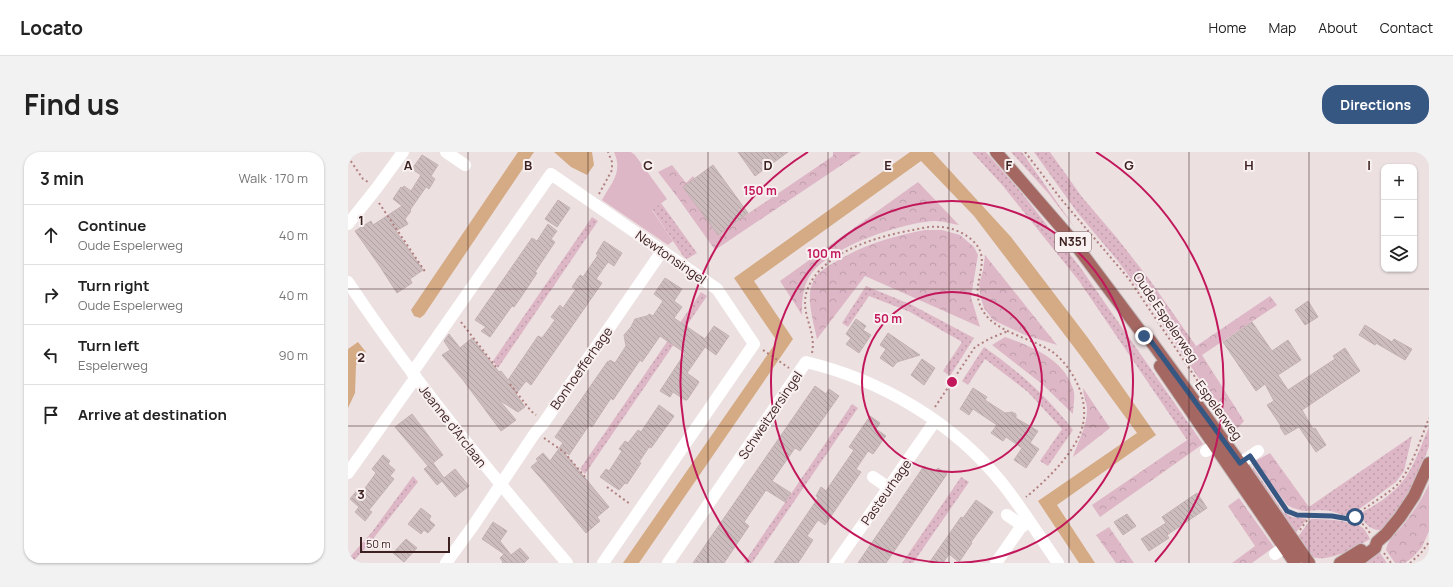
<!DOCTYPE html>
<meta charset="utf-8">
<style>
:root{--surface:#fff;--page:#f2f2f2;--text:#222;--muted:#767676;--line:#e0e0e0;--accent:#375783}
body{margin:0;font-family:Manrope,sans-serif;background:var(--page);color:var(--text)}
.controls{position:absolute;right:12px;top:12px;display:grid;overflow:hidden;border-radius:8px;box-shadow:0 1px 3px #0004}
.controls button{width:36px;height:36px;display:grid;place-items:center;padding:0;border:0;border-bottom:1px solid var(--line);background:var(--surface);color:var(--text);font:20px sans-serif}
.scale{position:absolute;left:12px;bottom:10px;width:90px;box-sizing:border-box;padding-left:4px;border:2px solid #3d2120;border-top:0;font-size:11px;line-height:14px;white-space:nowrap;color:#3d2120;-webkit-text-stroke:3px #f8f0f1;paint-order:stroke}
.stop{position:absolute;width:12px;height:12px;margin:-9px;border:3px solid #375783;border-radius:50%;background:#fff}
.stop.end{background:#375783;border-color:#fff;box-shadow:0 1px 4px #0008}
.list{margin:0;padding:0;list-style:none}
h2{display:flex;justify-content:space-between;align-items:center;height:52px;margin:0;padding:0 16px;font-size:17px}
h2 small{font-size:13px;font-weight:400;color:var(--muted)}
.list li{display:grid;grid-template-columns:26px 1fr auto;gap:12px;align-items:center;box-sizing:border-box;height:60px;padding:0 16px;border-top:1px solid var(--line)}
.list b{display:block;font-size:15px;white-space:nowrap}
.list p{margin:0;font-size:13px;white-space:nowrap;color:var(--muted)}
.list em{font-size:13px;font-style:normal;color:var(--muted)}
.icon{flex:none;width:22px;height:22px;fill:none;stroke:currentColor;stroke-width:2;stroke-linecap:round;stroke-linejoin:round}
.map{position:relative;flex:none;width:1081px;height:411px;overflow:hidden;border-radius:16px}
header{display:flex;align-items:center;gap:24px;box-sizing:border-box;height:56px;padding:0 20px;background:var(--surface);border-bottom:1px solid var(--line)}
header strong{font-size:19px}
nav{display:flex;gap:22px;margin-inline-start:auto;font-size:14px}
.intro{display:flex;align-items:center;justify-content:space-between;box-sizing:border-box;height:96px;padding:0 24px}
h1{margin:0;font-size:28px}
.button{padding:10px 18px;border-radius:16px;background:var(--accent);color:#fff;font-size:14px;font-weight:700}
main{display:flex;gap:24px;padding:0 24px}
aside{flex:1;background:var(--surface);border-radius:16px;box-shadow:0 1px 3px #0004}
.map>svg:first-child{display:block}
</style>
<header>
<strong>Locato</strong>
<nav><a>Home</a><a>Map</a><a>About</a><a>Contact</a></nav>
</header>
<div class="intro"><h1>Find us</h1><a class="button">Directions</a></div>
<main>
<aside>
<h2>3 min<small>Walk · 170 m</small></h2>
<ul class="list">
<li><svg class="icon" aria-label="ahead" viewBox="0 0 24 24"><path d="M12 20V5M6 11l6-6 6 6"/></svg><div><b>Continue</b><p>Oude Espelerweg</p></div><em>40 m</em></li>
<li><svg class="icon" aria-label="right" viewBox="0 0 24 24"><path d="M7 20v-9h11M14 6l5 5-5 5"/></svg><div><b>Turn right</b><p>Oude Espelerweg</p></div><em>40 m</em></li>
<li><svg class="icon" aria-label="left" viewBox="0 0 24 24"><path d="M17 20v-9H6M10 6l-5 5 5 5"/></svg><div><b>Turn left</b><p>Espelerweg</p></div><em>90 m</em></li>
<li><svg class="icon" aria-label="arrive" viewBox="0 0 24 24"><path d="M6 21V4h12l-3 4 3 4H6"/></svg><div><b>Arrive at destination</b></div></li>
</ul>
</aside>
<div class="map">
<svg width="1081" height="411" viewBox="0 0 1081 411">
<defs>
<pattern id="grass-dots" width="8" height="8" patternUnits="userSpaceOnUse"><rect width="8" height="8" fill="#deb7c6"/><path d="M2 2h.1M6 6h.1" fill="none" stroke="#bf9daa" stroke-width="1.8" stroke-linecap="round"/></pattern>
<pattern id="forest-crowns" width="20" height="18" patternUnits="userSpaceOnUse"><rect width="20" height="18" fill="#deb7c6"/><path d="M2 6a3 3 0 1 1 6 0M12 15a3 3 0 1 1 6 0" fill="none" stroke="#bf9daa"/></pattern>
<pattern id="building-back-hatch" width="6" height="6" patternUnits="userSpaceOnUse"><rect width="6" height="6" fill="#ccbcbe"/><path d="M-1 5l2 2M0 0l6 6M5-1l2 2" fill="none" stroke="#b0a1a3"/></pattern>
</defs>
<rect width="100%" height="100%" fill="#ece0e1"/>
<path fill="url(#grass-dots)" d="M624,0H638L673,40L732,115L848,282L839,288L731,129L655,34Z
M663,0H674L727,76L700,41Z
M686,0H702L734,45L769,86L801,127L848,194L835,203L793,140L769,108L729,60Z
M313,51L349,101L339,107L335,104L304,57Z
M244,65L250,69L150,216L145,209Z
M518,134L564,153L626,186L602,224L595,219L614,190L562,160L521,144L500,175L494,171Z
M353,140L359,144L237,322L232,317Z
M636,195C669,218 700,245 725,278L700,314L692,309L714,277L680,240L637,207L620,233L614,229Z
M504,252L510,256L404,411H396Z
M1081,275V294L1069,328L1052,356L1033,378C1023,379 1014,370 1013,361C1028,353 1047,341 1057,326C1067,312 1074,291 1081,275Z
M1064,284L1056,319L1048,330L1010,358L1001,363H994L983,359L972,358L955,359Z
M905,315L935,360L944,365L959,367L946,383L905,324Z
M65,324L70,330L21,392L4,411H0V407L24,380Z
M613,325L621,330L565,411H554Z
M963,367C975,367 1005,368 1015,376C1018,379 1020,383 1022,387C1009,395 980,411 965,405C958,400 954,393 949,386Z
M1030,398L1039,411H1015Z"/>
<path fill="url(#forest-crowns)" d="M485,0H513L367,98L330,46L310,20L324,13L338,31L345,24L373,65V80L485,4Z
M570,30L611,73C604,72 595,69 587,69C555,70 474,97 460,127C454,139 454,150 454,163L432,129Z
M577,78H594L612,83L626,95L630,103L623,145L632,175L517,124L469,187C466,172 458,147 464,132C468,121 477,116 487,110C515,93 545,84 577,78Z
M637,103L709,193L677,183L645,168L636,156L632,143L631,131L635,119Z
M922,144L929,153L854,203L896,269L887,279L835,203Z
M657,185C685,195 718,208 726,240C727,247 725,255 725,262L694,232L644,193Z
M735,236L762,276L725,305C730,289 739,275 739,258C739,251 735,243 735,236Z
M848,282L855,292L752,365L744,353Z
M922,301L961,355L955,359L945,356L939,353L907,309Z
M1081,332V379L1074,395L1064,406L1057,411H1047L1038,398C1040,386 1049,381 1056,372C1065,360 1075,346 1081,332Z
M891,346L926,395L904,411H884L907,394L880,354Z
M761,375L786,411H768L748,383Z"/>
<path fill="#deb7c6" d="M266,0H283L287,3L319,47L304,58L325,89L320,93L254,48C264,30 275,20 266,0Z"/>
<path fill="#d4ab84" d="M170,0H186L76,163L72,166L66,164L63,158Z
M206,0H244L246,13L239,23L223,15Z
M562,0H585L663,85L740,186L808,283L709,353L747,411H731L690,349L789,281L732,203L626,64L573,9L406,129L445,187L291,411H275L429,189L386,126Z
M10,190L18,200L8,213L7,241L0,256V197Z"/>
<path fill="url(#building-back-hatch)" stroke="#c5b2b3" d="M390,0H440L407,24Z
M74,3L90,13L83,24L87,27L81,37L78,35L62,58L63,59L57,67L60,72L48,79L75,118L62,127L64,131L49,141L31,113L7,79L23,69L25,73L54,54L45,47L53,35L54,36L56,34L63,39L73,23L64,17Z
M365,13L400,61L370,83L335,35Z
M210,48L222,56L209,75L197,67Z
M200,72L209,79L203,87L207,90L187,120L189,121L173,145L166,155L164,154L142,185L133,179L138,175L127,168L184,86L189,89Z
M256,89L274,101L266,114L260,110L248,127L254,131L183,233L178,229L168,242L177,255L170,260L151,248L168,268L153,279L115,228L94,203L102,198L96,189L101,182L112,196L124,186L151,220L153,219L160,228L190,184L194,186L202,175L207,168L203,165L212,153L215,156L228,137L224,135L232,123L235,125L250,103L248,102Z
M317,126L334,137L326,149L334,155L326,166L357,187L366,174L381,184L368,203L357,195L339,221L350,229L351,230L339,248H337L325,240L322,245L312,239L337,201L312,184L294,210L292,208L265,248L263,246L244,275L241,273L221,303L214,298L261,355L249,365L252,369L238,381L197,331L183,315L190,309L188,307L195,301L202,309L215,291L207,285L260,209L261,210L262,208L267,211L278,194L276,183L283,175L287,167L299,164L301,162L305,164L315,149L306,142Z
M960,149L970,165L957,173L947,158Z
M508,167L518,174L515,178L523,183L511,201L498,192L503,186L498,182Z
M904,170L924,199L940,188L953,208L930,223L940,238L987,207L985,204L997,196L1012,219L954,258L965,277L967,276L978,293L968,300L951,275L937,283L932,275L933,274L919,253L926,249L917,232L908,239L875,190Z
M1017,173L1044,190L1046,187L1064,197L1057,208L1028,191L1027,193L1011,183Z
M540,181L572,203L549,210L545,215L532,206L538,197L532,193Z
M574,207L587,216L576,233L563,223Z
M467,234L478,242L481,237L491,244L452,299L447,296L424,329L443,341L437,350L418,338L396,370L401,374L376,411H345Z
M625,236L639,245L637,248L657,261L664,260L668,262V266L690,279L682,291L691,297L678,316L666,308L674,296L658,285L655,289L643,281L649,273L625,257L621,263L612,257Z
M311,253L326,264L303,296L301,295L291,310L293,311L279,332L277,331L271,338L252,325L258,317L261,319L274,299L271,297L277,289L280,291L290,278L293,280Z
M64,262L95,303L85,311L96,326L107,317L121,334L107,345L94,329L89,333L76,317L80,314L47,275Z
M522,264L532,271L528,277L538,284L537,285L525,302L520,299L508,317L513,320L477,373L470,368L459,384L465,388L450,411H426L470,346L468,344L473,335L478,339L506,298L501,295Z
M35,303L42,309L40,312L47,318L42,324L46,327L21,358L24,360L17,369L7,360L11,355L2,347L11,336L15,339L28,321L24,317Z
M576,314L586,320L590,316L599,322L538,411H510Z
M849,341L859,356L819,383L821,386L801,399L793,387L818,371L814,365Z
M628,348L645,360L623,390L624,391L611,410L601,402L595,411H581L613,365L615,366Z
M73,356L83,364L81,368L87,373L80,381L76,378L73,382L60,372Z
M779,362L788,374L775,383L766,370Z
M145,370L159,379L152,389L163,403L172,396L181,406L176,411H154L155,410L152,406L156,402L134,387Z
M58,387L69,396L56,410L45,401Z"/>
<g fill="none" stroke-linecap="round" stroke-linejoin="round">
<g stroke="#c5bcbc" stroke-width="14">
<path id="major" d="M648,0L724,88L796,184L802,188L892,311L961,411
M812,214L947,411
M992,411L1013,398
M1007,411L1027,396L1029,390L1038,382L1052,365L1066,344L1081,311"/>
</g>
<path stroke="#b17f7e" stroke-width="2" stroke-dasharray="2 3" stroke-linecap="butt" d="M677,0L713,47L781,127L874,265
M0,5L15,27L20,30
M251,42L264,18V10L260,0
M31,51L78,121
M113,170L148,215
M415,198L441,216
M464,201C469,178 450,160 460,136C475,100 530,84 565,78C574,76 583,74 592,75C604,75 619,82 627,91C646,112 617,135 637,162C651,181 683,186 703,199C714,206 723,219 729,231C735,244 738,258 735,272C730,298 698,329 678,345
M162,232L183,259L188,263
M587,255L627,195L643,186L660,179
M196,286L216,300L237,325
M259,335L282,352
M941,360L949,363L984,364L1007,368L1016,373L1022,381
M1007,368L1009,362C1022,352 1037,344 1049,333C1063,318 1073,286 1081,266
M952,378L960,367L961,363
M1036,401L1043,411
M1062,411L1073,401L1081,390"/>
<path stroke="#fff" stroke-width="12" d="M98,0L117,13
M0,72L28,37L55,0
M0,130C66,229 142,321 219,411
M64,221L203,22L369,137L406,192L255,411
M858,299L874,288
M885,316L910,299
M0,321L68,225
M525,325L541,336
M659,363L675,374
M927,402L945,390
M98,411L125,374L187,281L195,272L314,99
M320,411L458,210C533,228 605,270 654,331C674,356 691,384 710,411
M488,411L587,269
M648,411L673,375L681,370"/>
<use href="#major" stroke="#a46762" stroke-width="12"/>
</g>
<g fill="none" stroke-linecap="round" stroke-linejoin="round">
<path stroke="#375783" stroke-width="5" d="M796,184L802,188L892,311L902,304L939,359L949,363L984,364L1007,368V365"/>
</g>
<path fill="none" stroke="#3d2120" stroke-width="1" stroke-opacity="0.55" d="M120,0V411M240,0V411M360,0V411M480,0V411M601,0V411M721,0V411M841,0V411M961,0V411M0,137H1081M0,274H1081"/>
<g fill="none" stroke="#c2185b" stroke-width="2">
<circle cx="604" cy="230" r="90"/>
<path d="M602 411A181 181 0 1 1 606 411"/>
<path d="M401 410A271 271 0 0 1 460 0M748 0A271 271 0 0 1 807 410"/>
</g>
<g text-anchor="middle" stroke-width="4" stroke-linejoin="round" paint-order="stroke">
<rect fill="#f8f0f1" stroke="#755f5f" stroke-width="1" x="707" y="80" width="36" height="20" rx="3"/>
<g font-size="12" font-weight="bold" fill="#3d2120">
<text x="725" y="94">N351</text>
</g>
<g font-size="13" fill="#3d2120" stroke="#f8f0f1">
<text transform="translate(323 105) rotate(35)" y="5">Newtonsingel</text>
<text transform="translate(818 165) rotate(56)" y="5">Oude Espelerweg</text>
<text transform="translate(233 216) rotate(-55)" y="5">Bonhoefferhage</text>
<text transform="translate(871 258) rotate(54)" y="5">Espelerweg</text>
<text transform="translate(422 263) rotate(-56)" y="5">Schweitzersingel</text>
<text transform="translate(105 274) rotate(52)" y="5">Jeanne d'Arclaan</text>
<text transform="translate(538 340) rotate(-55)" y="5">Pasteurhage</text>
</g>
</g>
<g font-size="13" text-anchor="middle" font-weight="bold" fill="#3d2120" stroke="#f8f0f1" stroke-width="4" stroke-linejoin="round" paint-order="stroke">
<text x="60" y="18">A</text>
<text x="180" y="18">B</text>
<text x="300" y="18">C</text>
<text x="420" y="18">D</text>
<text x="540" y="18">E</text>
<text x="661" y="18">F</text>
<text x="781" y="18">G</text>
<text x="901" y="18">H</text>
<text x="1021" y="18">I</text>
<text x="13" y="73">1</text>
<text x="13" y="210">2</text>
<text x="13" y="347">3</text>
</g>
<circle cx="604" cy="230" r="6" fill="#c2185b" stroke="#f8f0f1" stroke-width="2"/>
<g font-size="12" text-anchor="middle" font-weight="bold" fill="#c2185b" stroke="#f8f0f1" stroke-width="4" stroke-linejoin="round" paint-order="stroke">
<text x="412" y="43">150 m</text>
<text x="476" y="106">100 m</text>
<text x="540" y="171">50 m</text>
</g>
</svg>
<div class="controls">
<button>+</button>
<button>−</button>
<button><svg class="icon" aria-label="layers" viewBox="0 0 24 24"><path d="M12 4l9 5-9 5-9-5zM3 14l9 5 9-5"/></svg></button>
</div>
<div class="scale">50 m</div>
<div class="stop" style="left:1007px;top:365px"></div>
<div class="stop end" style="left:796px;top:184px"></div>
</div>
</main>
